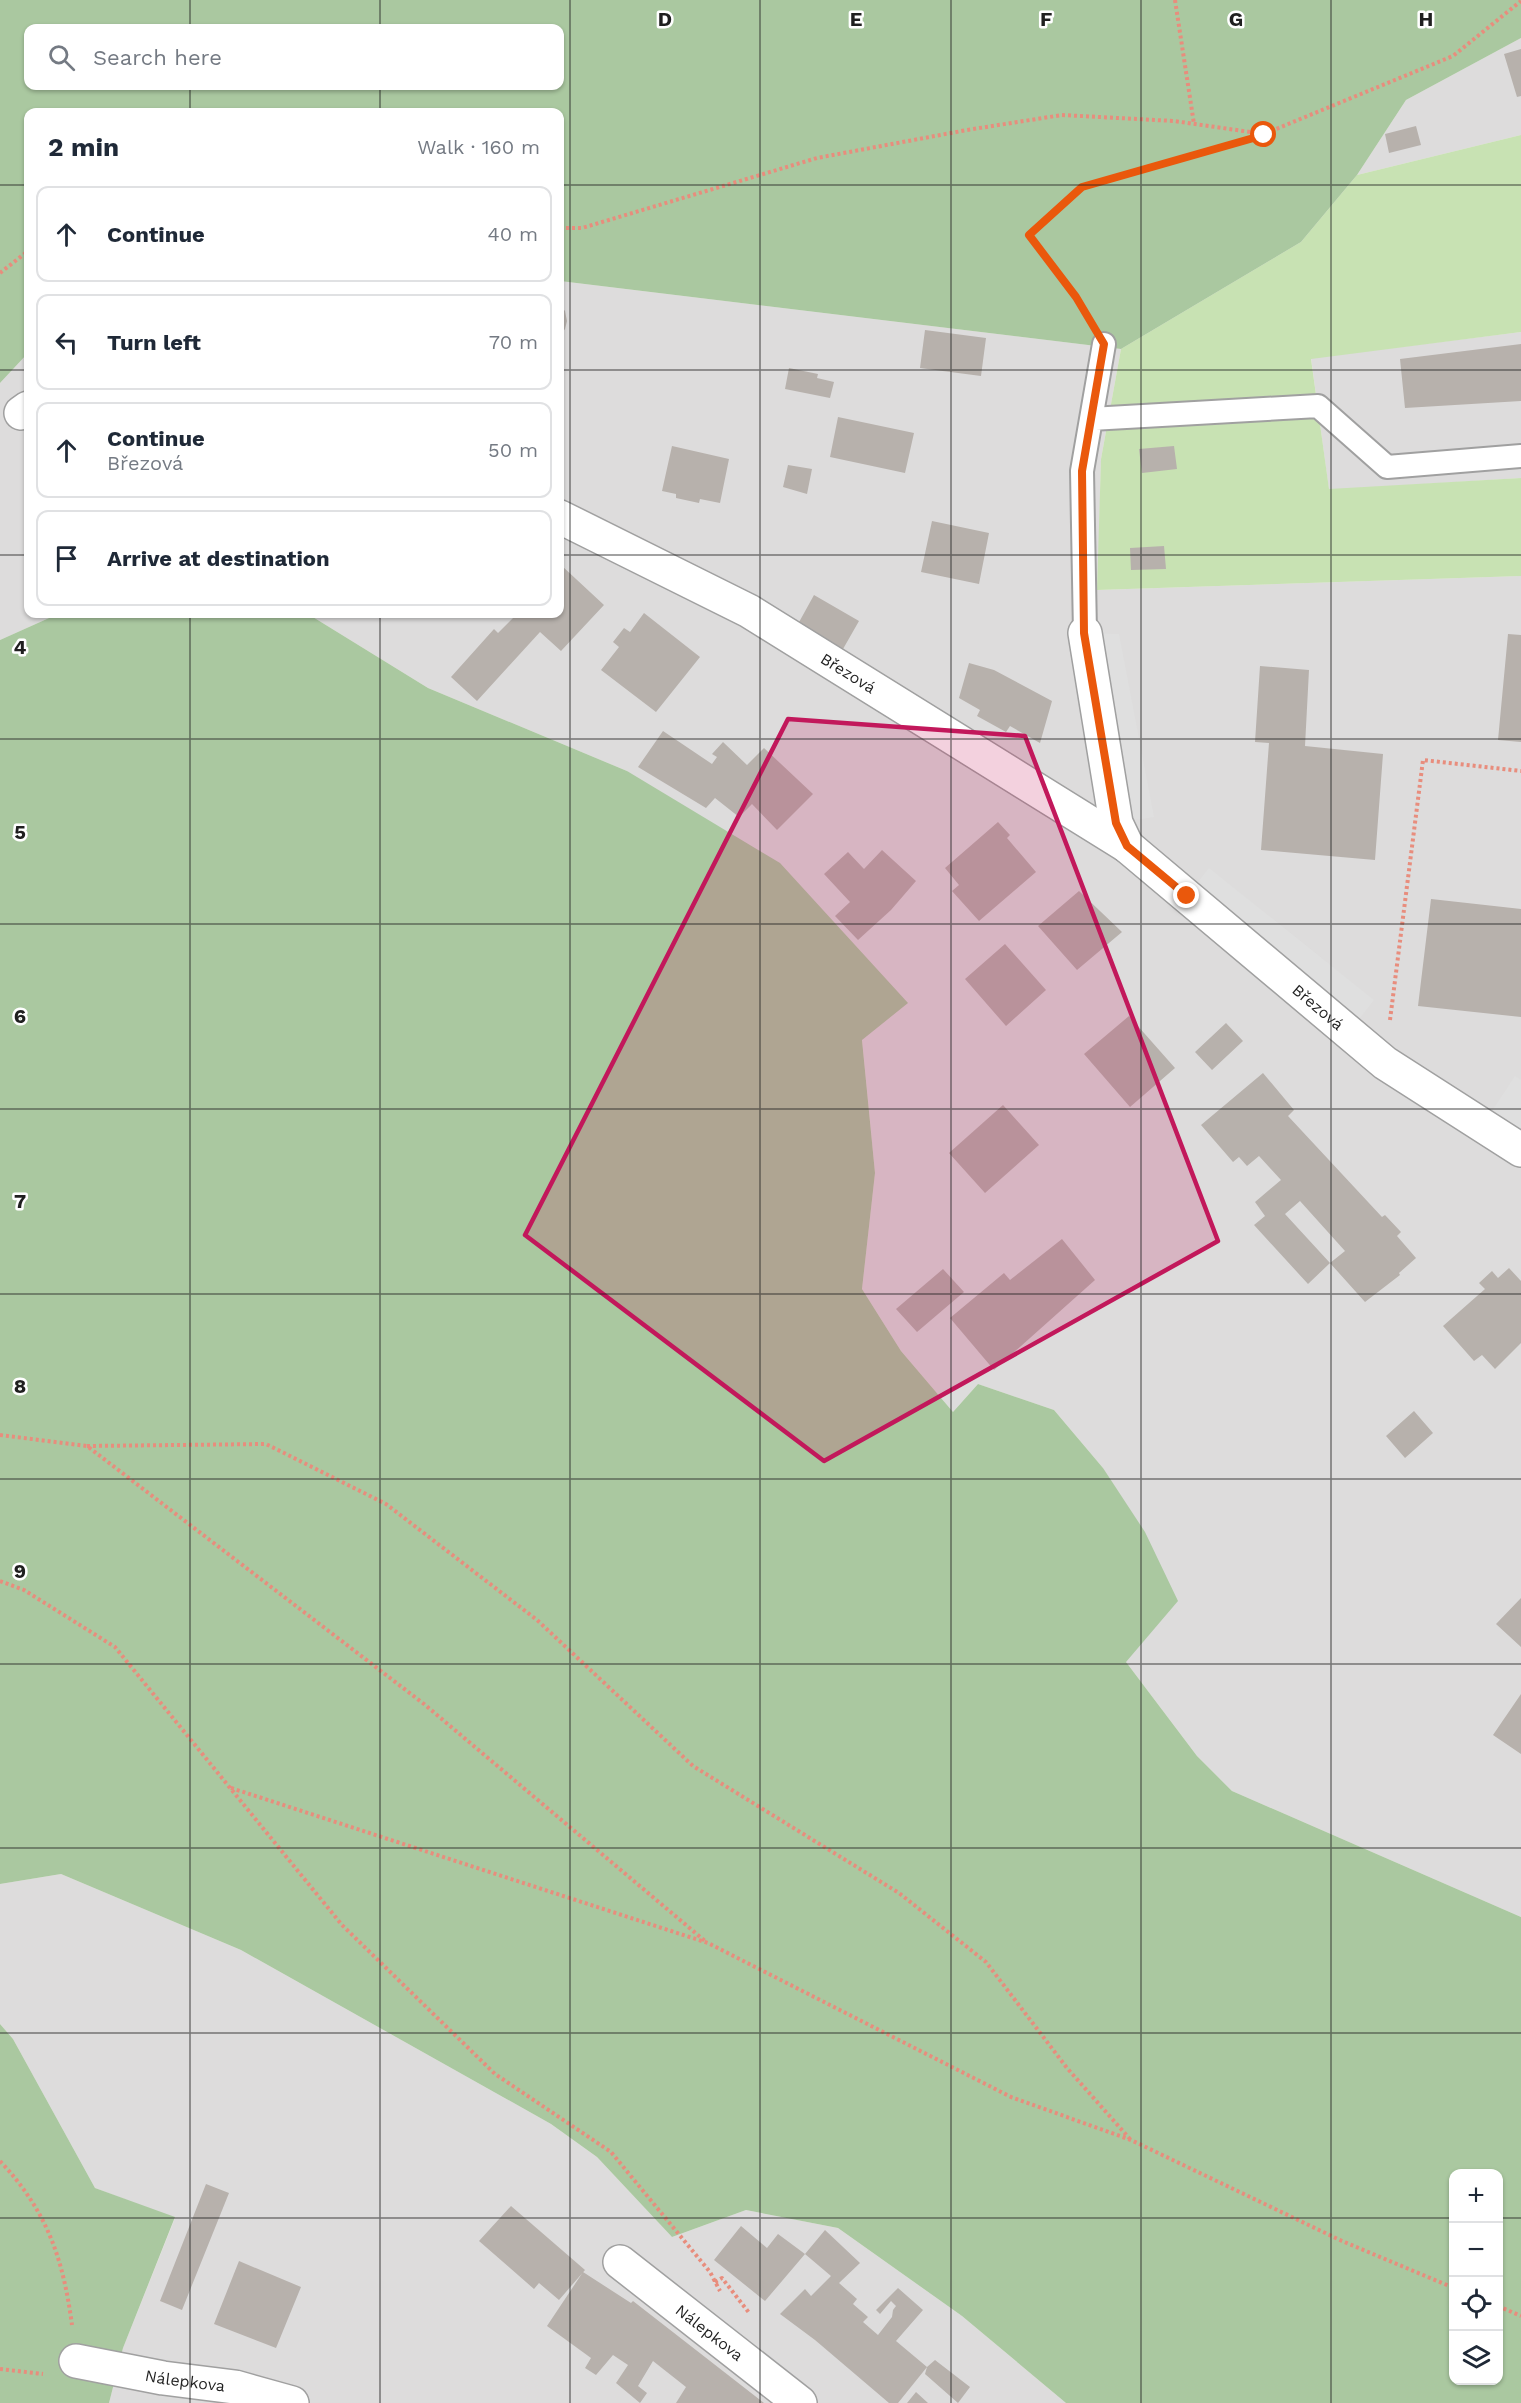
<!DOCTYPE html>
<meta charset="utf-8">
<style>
:root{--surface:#fff;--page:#f6f6f7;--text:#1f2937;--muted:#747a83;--line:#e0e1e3}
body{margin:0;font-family:"Work Sans",sans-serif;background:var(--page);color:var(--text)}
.controls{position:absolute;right:18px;bottom:18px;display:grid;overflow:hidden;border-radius:12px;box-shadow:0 2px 4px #0004}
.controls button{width:54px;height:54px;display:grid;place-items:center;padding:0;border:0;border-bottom:2px solid var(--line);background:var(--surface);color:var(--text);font:30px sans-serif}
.stop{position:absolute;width:18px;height:18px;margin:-14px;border:4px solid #ea580c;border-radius:50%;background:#fff}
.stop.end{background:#ea580c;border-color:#fff;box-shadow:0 2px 6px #0008}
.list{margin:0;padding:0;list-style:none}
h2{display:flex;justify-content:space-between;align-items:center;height:78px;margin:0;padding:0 24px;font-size:26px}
h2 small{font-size:20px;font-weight:400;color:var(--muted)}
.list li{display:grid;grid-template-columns:39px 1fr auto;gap:18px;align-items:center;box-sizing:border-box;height:96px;margin:0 12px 12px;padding:0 12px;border:2px solid var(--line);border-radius:12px}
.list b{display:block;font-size:22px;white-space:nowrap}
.list p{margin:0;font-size:20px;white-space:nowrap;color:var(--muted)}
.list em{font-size:20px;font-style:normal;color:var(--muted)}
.icon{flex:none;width:33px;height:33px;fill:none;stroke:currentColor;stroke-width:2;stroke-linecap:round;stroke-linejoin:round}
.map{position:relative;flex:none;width:1521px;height:2403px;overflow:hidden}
.search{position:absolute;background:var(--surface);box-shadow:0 2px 4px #0004;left:24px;top:24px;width:540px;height:66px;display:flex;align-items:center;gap:15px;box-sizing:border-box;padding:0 21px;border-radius:12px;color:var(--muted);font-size:22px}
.panel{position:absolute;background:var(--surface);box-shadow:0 2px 4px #0004;left:24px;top:108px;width:540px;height:510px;border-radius:12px}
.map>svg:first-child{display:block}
</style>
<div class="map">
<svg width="1521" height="2403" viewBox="0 0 1521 2403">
<rect width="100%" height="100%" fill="#eeece6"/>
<path fill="#dddcdc" d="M1521,38V135L1357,175L1406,100Z
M560,281L1121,349L1101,459L1098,590L1521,576V1917L1232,1791L1197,1756L1126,1662L1103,1468L1054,1410L978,1384L953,1412L901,1351L862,1289L875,1173L862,1039L627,771L428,688L308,614H560Z
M1521,332V478L1329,490L1311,358Z
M28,353V614H58L0,640V383Z
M61,1874L241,1950L551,2124L597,2157L672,2237L746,2210L838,2228L962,2316L1066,2403H109L123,2348L175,2218L95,2188L13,2039L0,2024V1884Z"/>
<path fill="#c8e2b3" d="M1521,135V332L1311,359L1329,489L1521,478V576L1097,590L1101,459L1121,349L1301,242L1357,175Z"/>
<path fill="#aac8a0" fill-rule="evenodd" d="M0,0H1521V38L1406,100L1357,175L1301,242L1121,349L560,281V112H28V353L0,383ZM28,28H560V86H28Z
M58,614H308L428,688L627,771L780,863L908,1003L862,1040L875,1173L862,1289L901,1351L953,1412L978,1384L1054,1410L1103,1468L1145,1532L1178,1601L1126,1662L1197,1756L1232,1791L1521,1917V2403H1066L962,2316L838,2228L746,2210L672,2237L597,2157L551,2124L241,1950L61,1874L0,1884V640ZM1454,2174H1498V2380H1454Z
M0,2024L13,2039L95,2188L175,2217L123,2348L109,2403H0Z"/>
<path fill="#dfdfdf" d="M1085,633L1119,634L1154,817L1116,823Z
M1209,868L1374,1000L1352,1028L1187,896Z
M1515,1076L1521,1080V1130L1492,1111Z"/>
<path fill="#b7b1ac" d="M1521,49V96L1517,97L1504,54Z
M1416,126L1421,145L1389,153L1385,134Z
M560,305L565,311L567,321L565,329L560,336Z
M925,330L986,338L981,376L920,368Z
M1521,344V401L1405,408L1400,359Z
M789,368L818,374L817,378L834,382L830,398L785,389Z
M838,417L914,433L905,473L830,457Z
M672,446L729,459L720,503L700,499L699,503L676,498V494L662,491Z
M1174,446L1177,469L1142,473L1139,449Z
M788,465L812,469L807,494L783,487Z
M932,521L989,533L979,584L921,572Z
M1164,546L1166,569L1131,570L1130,548Z
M562,566L604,605L561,651L540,632L477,701L451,677L494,629L498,633L517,614H560V568Z
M814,595L859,621L843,649L798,624Z
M644,613L700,657L656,712L601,670L619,647L613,642L624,628L630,632Z
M1508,634L1521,635V742L1498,740Z
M969,663L994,670L1052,701L1040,743L1010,726L1006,732L977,716L980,710L959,698Z
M1260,666L1309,670L1305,746L1383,754L1375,860L1261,850L1269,743L1255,742Z
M663,731L712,764L717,757L712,754L723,742L747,765L764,748L813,794L777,830L752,804L739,817L715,798L706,808L638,767Z
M998,822L1010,835L1007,838L1036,872L979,921L952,891L959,885L945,868Z
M882,850L916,881L891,910L858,940L835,916L850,902L824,874L848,852L864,869Z
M1079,891L1122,932L1077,970L1038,926Z
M1431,899L1521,909V1017L1418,1006Z
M1005,944L1046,990L1006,1026L965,979Z
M1129,1016L1175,1068L1130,1107L1084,1054Z
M1226,1023L1243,1041L1212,1070L1195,1052Z
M1263,1073L1294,1110L1288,1116L1382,1217L1385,1215L1401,1232L1397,1236L1416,1258L1399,1273L1400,1275L1365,1302L1330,1263L1345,1251L1300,1201L1285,1214L1330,1263L1308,1284L1254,1225L1265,1216L1255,1202L1281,1180L1259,1156L1247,1166L1239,1157L1233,1162L1201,1125Z
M1003,1105L1039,1145L985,1193L949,1153Z
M1062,1239L1095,1280L994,1370L950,1318L1004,1273L1010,1280Z
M1509,1268L1521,1281V1343L1495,1369L1482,1355L1474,1361L1443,1326L1485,1289L1479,1283L1492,1271L1498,1278Z
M943,1269L964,1292L917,1332L896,1309Z
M1414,1411L1433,1433L1405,1458L1386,1436Z
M1521,1598V1647L1496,1624Z
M1521,1694V1754L1493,1735Z
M206,2184L229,2193L182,2310L160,2301Z
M511,2206L585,2270L559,2300L539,2283L534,2289L479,2241Z
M741,2226L767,2248L778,2234L805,2254L765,2301L714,2260Z
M825,2230L860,2263L839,2283L857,2299L853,2304L868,2317L863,2322L878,2335L892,2317L893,2310L896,2306L891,2301L880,2314L876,2310L898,2288L923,2310L896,2341L927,2367L935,2360L970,2387L958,2403L925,2374L927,2367L898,2403H889L815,2340L780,2314L805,2289L811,2296L831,2276L805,2254Z
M239,2261L301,2287L276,2348L214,2324Z
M583,2272L631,2303L633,2301L764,2403H676L686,2387L653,2361L638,2386L647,2393L640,2403L616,2383L628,2365L613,2355L596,2375L585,2368L591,2358L547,2326Z
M916,2392L928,2403H907Z"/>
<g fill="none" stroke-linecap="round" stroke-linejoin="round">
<g stroke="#a0a0a0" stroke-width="26">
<path id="lane" d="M1091,419L1318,406L1387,467L1521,456
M1085,633L1082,471L1104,344"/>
</g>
<g stroke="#a0a0a0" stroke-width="36">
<g id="street">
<path d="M21,413L28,408"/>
<path id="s1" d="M560,517L749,611L1127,846L1385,1063L1521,1150"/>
<path d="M1085,633L1116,823L1127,846"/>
<path id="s2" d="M620,2262L800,2403"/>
<path id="s3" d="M76,2361L163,2378L235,2387L292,2403"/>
</g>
</g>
<path stroke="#e88d7d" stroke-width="4" stroke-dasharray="3 3" stroke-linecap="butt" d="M1175,0L1194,124
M560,228H582L817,158L967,130L1062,115L1174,121L1264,134
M0,273L28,251
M1089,319L1076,297L1029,235L1082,187L1264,134L1453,56L1521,1
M1390,1020L1423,760L1521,771
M0,1435L87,1446L424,1704L705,1941
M87,1446L266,1444L386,1504L537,1620L693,1766L899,1893L986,1962L1067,2068L1130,2139
M0,1581L24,1590L115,1647L342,1925L495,2074L611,2152L710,2272L720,2291
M231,1788L708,1943L1011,2097L1131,2140L1342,2241L1454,2288
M0,2161C47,2211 63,2258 72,2325
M715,2282L722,2278L750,2314
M1498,2306L1521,2316
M0,2369L43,2374"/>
<use href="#lane" stroke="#fff" stroke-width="22"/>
<use href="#street" stroke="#fff" stroke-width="33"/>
</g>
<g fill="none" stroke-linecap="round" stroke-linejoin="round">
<path stroke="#ea580c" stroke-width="8" d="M1187,896L1127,846L1116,823L1084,633L1082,471L1104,344L1076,297L1029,235L1082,187L1264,135"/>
</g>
<path fill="#c2185b" fill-opacity="0.2" stroke="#c2185b" stroke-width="4.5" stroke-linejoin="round" d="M788,719L1025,736L1218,1241L824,1461L525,1235Z"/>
<path fill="none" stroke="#1f1f1f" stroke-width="1.5" stroke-opacity="0.55" d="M190,0V28M380,0V28M570,0V2403M760,0V2403M951,0V2403M1141,0V2403M1331,0V2403M190,86V112M380,86V112M0,185H28M560,185H1521M0,370H28M560,370H1521M0,555H28M560,555H1521M190,614V2403M380,614V2403M0,739H1521M0,924H1521M0,1109H1521M0,1294H1521M0,1479H1521M0,1664H1521M0,1848H1521M0,2033H1521M0,2218H1454M1498,2218H1521"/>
<g text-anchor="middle" stroke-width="5" stroke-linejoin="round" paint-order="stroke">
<g font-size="16" fill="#1f1f1f" stroke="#fff">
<text dy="6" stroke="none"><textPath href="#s1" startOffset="328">Březová</textPath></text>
<text dy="6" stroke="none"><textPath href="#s1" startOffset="906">Březová</textPath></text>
<text dy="6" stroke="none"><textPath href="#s2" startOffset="114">Nálepkova</textPath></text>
<text dy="6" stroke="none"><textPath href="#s3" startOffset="111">Nálepkova</textPath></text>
</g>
</g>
<g font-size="20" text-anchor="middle" font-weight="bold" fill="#1f1f1f" stroke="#fff" stroke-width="5" stroke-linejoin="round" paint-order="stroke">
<text x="665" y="26">D</text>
<text x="856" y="26">E</text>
<text x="1046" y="26">F</text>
<text x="1236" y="26">G</text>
<text x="1426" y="26">H</text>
<text x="20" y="654">4</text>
<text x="20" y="839">5</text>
<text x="20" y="1023">6</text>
<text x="20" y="1208">7</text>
<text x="20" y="1393">8</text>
<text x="20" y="1578">9</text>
</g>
</svg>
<div class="controls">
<button>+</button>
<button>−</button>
<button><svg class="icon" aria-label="locate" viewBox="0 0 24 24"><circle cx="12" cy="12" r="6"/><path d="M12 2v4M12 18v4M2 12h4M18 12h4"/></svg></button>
<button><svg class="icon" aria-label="layers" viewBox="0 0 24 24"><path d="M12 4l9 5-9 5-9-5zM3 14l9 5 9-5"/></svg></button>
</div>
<div class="stop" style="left:1264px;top:135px"></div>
<div class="stop end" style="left:1187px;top:896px"></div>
<div class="search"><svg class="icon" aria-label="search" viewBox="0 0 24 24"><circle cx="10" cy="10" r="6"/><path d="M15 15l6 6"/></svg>Search here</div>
<section class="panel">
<h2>2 min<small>Walk · 160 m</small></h2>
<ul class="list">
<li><svg class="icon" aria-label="ahead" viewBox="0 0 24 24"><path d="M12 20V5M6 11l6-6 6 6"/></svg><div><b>Continue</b></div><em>40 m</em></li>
<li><svg class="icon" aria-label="left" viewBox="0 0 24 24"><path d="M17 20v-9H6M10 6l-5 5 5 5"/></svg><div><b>Turn left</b></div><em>70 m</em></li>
<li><svg class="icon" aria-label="ahead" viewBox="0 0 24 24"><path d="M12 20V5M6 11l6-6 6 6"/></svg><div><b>Continue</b><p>Březová</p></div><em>50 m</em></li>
<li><svg class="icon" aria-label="arrive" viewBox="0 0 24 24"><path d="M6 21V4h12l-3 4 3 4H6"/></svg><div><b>Arrive at destination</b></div></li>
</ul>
</section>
</div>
